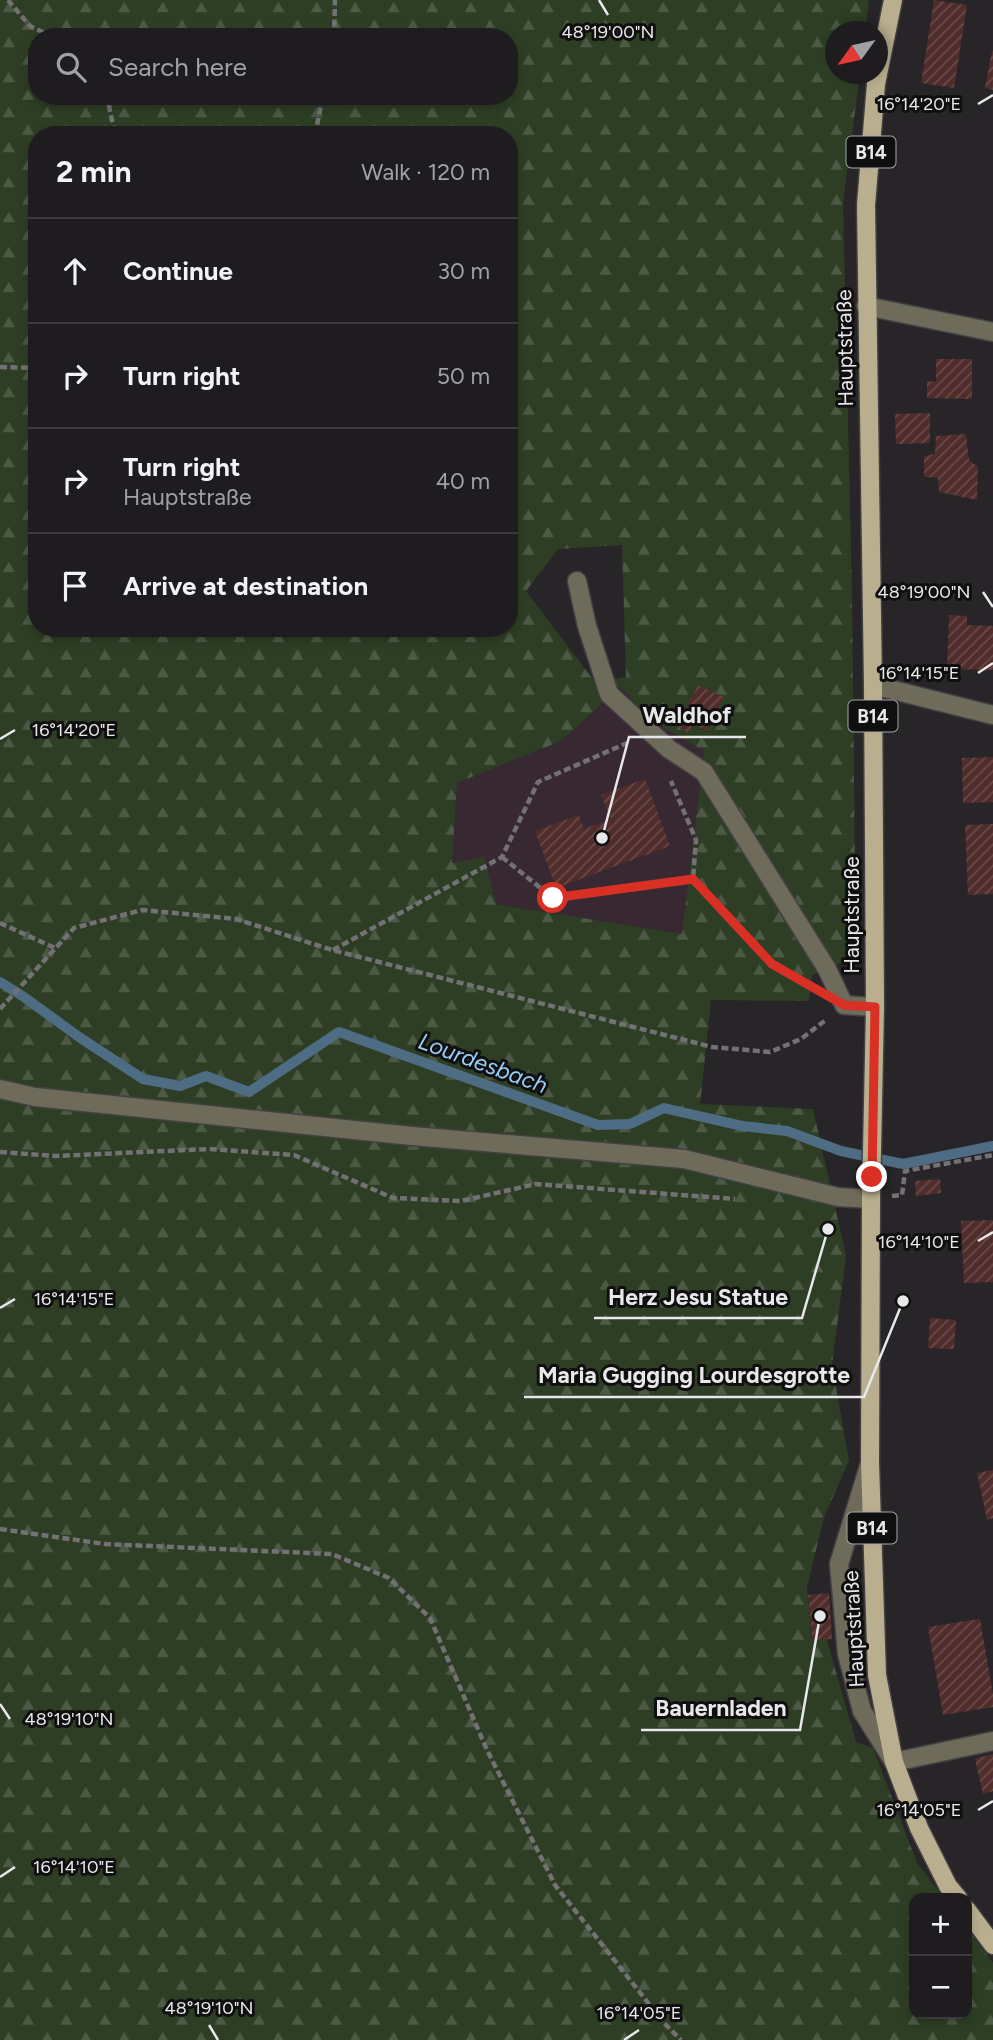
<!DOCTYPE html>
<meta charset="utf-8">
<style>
:root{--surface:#1e1c1f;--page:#262528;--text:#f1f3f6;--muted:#a1a1a4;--line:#3c3a3d}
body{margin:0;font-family:Figtree,sans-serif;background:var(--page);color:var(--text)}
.controls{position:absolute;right:21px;bottom:21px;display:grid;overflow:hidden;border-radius:14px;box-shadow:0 4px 10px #0003}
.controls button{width:63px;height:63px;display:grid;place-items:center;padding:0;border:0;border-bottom:2px solid var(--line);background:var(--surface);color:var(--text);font:35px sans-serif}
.compass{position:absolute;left:825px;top:21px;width:63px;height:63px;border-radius:50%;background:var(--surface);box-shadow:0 4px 10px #0003;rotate:237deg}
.stop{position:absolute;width:21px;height:21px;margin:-16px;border:5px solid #d93025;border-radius:50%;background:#fff}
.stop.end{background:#d93025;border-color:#fff;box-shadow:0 2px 7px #0008}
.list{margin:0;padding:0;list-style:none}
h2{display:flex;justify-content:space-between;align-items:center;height:91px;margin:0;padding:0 28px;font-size:30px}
h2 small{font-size:23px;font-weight:400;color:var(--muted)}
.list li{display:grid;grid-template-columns:46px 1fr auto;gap:21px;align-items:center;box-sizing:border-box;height:105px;padding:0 28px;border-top:2px solid var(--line)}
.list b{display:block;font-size:26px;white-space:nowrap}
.list p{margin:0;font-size:23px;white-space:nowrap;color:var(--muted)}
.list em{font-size:23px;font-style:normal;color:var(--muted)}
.icon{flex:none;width:38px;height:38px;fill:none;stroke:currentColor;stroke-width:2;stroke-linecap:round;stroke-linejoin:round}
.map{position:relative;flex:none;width:993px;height:2040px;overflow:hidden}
.search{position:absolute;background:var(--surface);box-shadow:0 4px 10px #0003;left:28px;top:28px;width:490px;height:77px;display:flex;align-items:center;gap:18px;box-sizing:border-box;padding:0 24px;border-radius:28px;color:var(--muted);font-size:26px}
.panel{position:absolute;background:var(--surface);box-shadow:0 4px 10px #0003;left:28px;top:126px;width:490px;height:511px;border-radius:28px}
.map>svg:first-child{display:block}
</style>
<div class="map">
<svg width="993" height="2040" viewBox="0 0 993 2040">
<defs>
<pattern id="forest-firs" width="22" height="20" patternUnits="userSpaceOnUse" patternTransform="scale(1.75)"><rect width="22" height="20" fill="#2e3e25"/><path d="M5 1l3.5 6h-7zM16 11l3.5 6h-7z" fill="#4c5a45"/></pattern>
<pattern id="building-hatch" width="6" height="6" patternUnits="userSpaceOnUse" patternTransform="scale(1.75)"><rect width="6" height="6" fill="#502c2b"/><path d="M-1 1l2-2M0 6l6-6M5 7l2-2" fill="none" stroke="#694b4a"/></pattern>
</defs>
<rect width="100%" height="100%" fill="#282529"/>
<path fill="#382832" d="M622,687L647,718L704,751L682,934L496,904L452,864L457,783L561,741Z"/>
<path fill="url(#forest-firs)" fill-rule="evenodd" d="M0,0H869L865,31L836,32V74H860L843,202L852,597L856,957L812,975L809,1001L711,1000L700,1104L813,1109L846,1256L832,1365L849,1461L824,1517L807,1587L811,1638L826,1637L856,1742L873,1748L917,1863L944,1898H914V2014H967V1928L993,1963V2040H0ZM37,37H509V96H37ZM37,135H509V628H37ZM622,545L626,677L595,682L526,591L558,549ZM621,687L647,718L704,751L682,934L496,904L484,857L452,863L457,783L561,741Z"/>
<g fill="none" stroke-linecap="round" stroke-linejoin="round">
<path stroke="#4e6d85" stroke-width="10" d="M0,982L24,997L79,1037L143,1079L180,1086L206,1076L249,1092L339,1032L598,1125L630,1124L664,1108L743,1126L787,1131L841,1151L903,1164L993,1146"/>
</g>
<path fill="url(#building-hatch)" d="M934,0L967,5L954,88L921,83Z
M992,51H993V90L985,88Z
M936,359H972V399L927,398V381L936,382Z
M930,413V443L896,444L895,414Z
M966,434L969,460L978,467L977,500L939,492L938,478L924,477V456L935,454L936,436Z
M949,615L967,616V625L993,626V670L947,669Z
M698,685L724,697L707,731L693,723L688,733L666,721L673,706L684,712Z
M993,757V802L963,803L962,758Z
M645,779L670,846L556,888L535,831L579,815L584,829L611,819L601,795Z
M993,824V894L968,895L965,825Z
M940,1179L941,1193L916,1196L915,1181Z
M993,1220V1282L964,1283L961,1221Z
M930,1318L956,1320L954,1349L928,1348Z
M993,1470V1518L987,1520L977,1473Z
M829,1593L832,1639L812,1640L808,1595Z
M980,1619L993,1695V1707L943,1715L928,1627Z
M993,1754V1791L983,1794L975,1759Z"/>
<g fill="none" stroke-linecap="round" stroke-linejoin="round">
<g stroke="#434044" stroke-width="21">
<path id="minor" d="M866,306L993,332
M577,581L587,626L609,694L669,749L704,772L827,969L844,1005L875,1007
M873,685L993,715
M0,1089L35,1097L412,1136L684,1159L838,1197L871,1199
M869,1466L839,1564L847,1654L862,1711L894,1762L993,1741"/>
</g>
<g stroke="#434044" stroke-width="21">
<path id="major" d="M893,0L876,84L866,205L873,685L875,1007L871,1199L870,1463L877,1675L894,1762L919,1828L948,1886L958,1898
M967,1910L993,1945"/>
</g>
<path stroke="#737174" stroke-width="4.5" stroke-dasharray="7 3.5" stroke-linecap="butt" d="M8,0L30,26L53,37
M334,37L335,0
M104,96L108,101L115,135
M315,135L323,96
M0,367L37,368
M502,857L553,898L693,879L696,840L671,781
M693,879L772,964L807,984
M0,923L55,948
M333,950L502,857L538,782L627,743
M0,1009L74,928L142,910L236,919L332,950L712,1047L770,1052L801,1039L827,1019
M0,1152L56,1156L209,1149L294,1155L393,1198L461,1201L536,1184L735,1199
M892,1196L902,1195L905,1171L993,1155
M0,1529L105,1544L332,1554L389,1578L430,1618L487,1750L555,1885L664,2023L681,2040"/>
<use href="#minor" stroke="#6f6b5b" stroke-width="18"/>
<use href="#major" stroke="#b9af8f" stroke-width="18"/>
</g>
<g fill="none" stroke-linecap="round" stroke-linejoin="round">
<path stroke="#d93025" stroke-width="9" d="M553,898L693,879L772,964L844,1005L875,1007L872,1177"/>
</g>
<path fill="none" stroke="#e8e7e9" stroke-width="2.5" d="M599,0L608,15M978,104L993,95M983,592L993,607M978,673L993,663M0,739L15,730M978,1241L993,1232M0,1308L15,1299M0,1704L10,1719M978,1810L993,1801M0,1877L15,1867M209,2025L218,2040M624,2040L639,2030"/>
<g text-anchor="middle" stroke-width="6" stroke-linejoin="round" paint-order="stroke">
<g fill="#100f10" stroke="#a7a6a8" stroke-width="2">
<rect x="846.5" y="136.5" width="49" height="31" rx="5"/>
<rect x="848.5" y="700.5" width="49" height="31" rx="5"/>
<rect x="847.5" y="1512.5" width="49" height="31" rx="5"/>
</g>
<g font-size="19" font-weight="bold" fill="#e8e7e9">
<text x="871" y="159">B14</text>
<text x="873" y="723">B14</text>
<text x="872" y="1535">B14</text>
</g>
<g font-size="21" fill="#e8e7e9" stroke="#100f10">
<text transform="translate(845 348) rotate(-91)" y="7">Hauptstraße</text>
<text transform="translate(852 915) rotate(-90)" y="7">Hauptstraße</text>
<text transform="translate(854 1629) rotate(-93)" y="7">Hauptstraße</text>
</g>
<g font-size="23" font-style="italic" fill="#96cef8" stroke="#100f10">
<text transform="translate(483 1063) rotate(20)" y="8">Lourdesbach</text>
</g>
</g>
<g font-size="18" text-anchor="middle" fill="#e8e7e9" stroke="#100f10" stroke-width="6" stroke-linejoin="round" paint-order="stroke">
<text x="608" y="38">48°19'00"N</text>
<text x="919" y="110">16°14'20"E</text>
<text x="924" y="598">48°19'00"N</text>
<text x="919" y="679">16°14'15"E</text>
<text x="74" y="736">16°14'20"E</text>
<text x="919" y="1248">16°14'10"E</text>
<text x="74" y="1305">16°14'15"E</text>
<text x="69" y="1725">48°19'10"N</text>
<text x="919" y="1816">16°14'05"E</text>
<text x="74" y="1873">16°14'10"E</text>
<text x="209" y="2014">48°19'10"N</text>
<text x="639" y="2019">16°14'05"E</text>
</g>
<path fill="none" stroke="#e8e7e9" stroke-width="2.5" d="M602 838L629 737H746M828 1229L802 1318H594M903 1301L864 1397H524M820 1616L800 1730H641"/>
<g fill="#e8e7e9" stroke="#100f10" stroke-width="2.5">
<circle cx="602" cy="838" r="7"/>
<circle cx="828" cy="1229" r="7"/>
<circle cx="903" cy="1301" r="7"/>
<circle cx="820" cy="1616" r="7"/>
</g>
<g font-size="23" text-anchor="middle" font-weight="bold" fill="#e8e7e9" stroke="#100f10" stroke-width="6" stroke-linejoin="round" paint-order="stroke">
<text x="687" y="723">Waldhof</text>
<text x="698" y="1305">Herz Jesu Statue</text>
<text x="694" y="1383">Maria Gugging Lourdesgrotte</text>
<text x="721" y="1716">Bauernladen</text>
</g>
</svg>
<div class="controls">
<button>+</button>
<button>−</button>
</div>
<svg class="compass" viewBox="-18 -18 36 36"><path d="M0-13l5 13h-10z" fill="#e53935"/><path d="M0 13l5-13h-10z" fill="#a1a1a4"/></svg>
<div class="stop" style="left:553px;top:898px"></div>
<div class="stop end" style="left:872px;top:1177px"></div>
<div class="search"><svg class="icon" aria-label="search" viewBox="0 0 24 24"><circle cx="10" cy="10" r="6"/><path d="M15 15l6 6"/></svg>Search here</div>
<section class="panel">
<h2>2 min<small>Walk · 120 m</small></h2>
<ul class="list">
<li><svg class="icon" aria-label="ahead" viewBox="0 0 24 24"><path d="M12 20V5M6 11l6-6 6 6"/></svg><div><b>Continue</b></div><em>30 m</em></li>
<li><svg class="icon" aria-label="right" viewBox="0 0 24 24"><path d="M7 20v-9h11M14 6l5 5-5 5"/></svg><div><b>Turn right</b></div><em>50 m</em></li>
<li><svg class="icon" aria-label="right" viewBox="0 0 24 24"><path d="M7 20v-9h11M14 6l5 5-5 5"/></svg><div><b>Turn right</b><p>Hauptstraße</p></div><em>40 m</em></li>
<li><svg class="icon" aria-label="arrive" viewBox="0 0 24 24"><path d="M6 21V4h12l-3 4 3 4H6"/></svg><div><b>Arrive at destination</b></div></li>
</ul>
</section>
</div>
